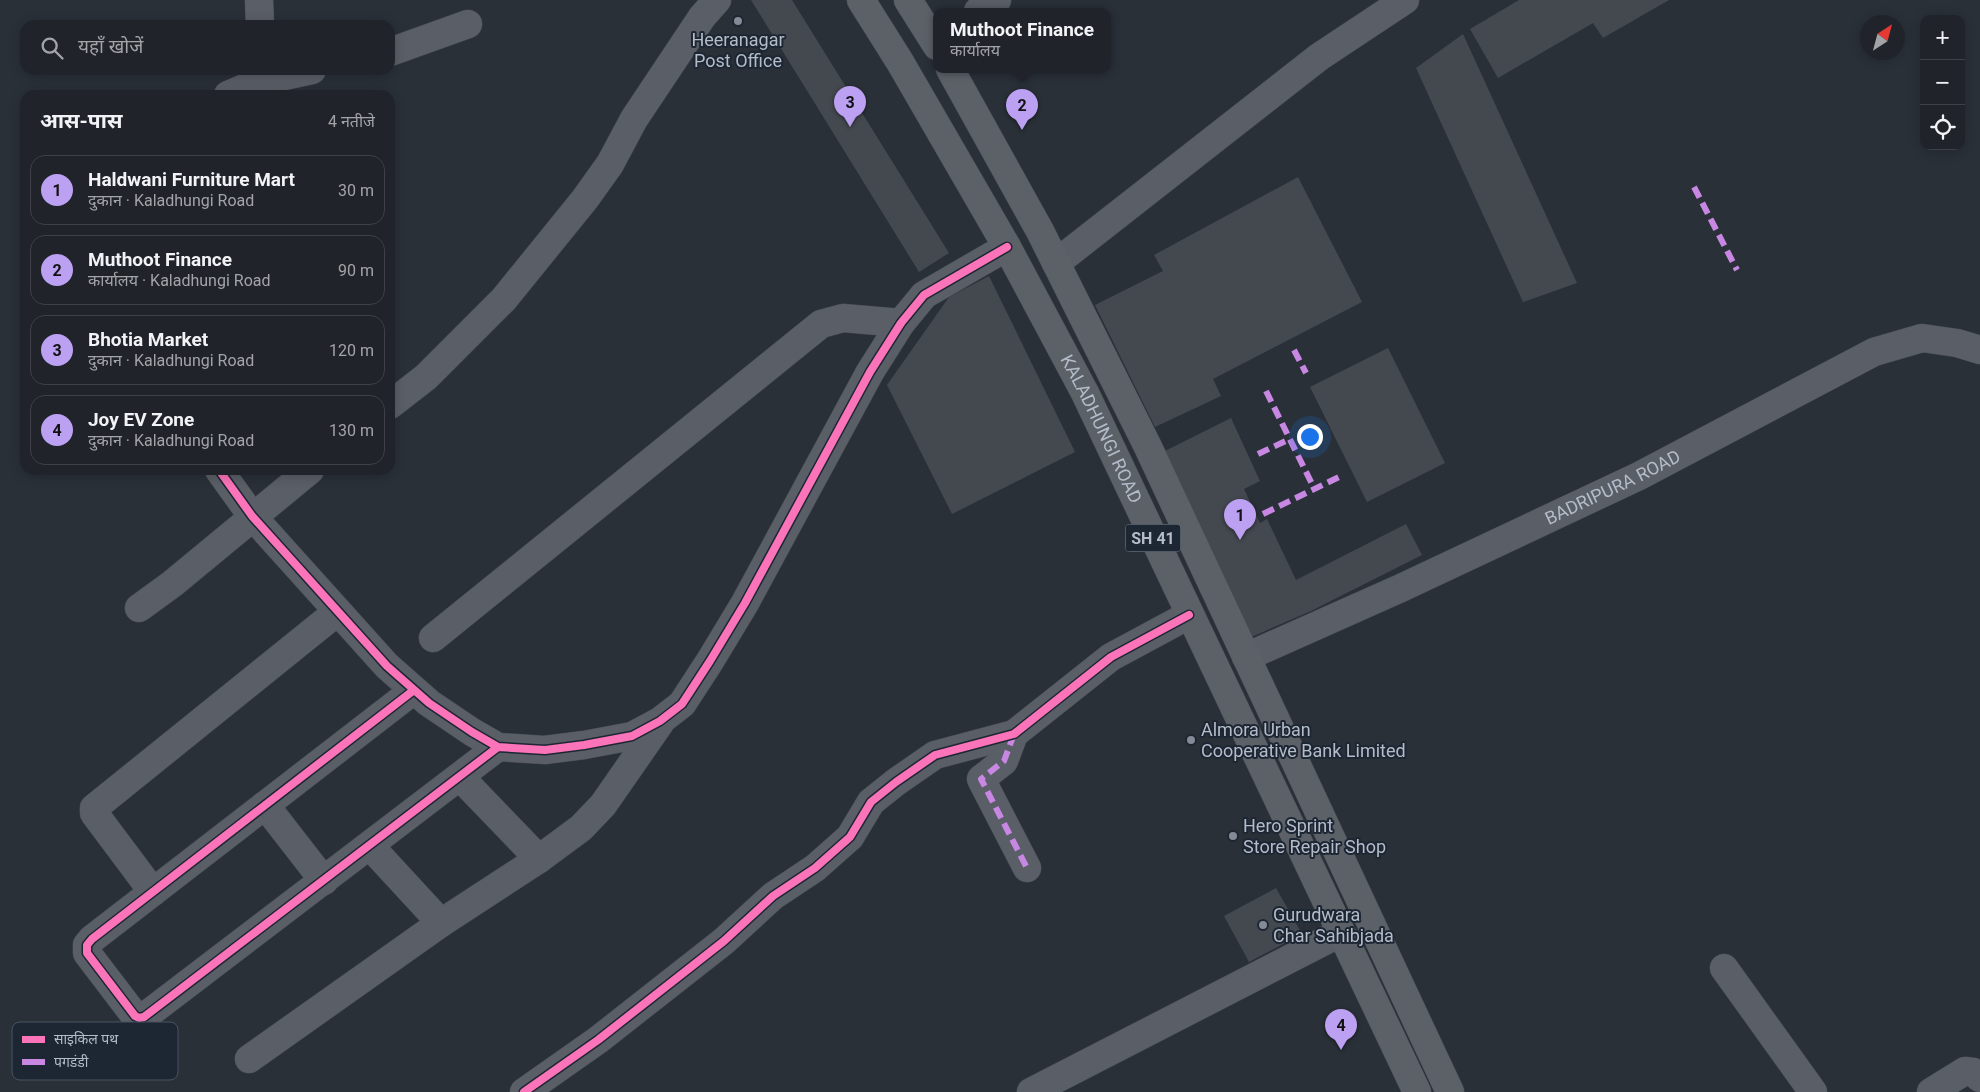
<!DOCTYPE html>
<html lang="hi">
<meta charset="utf-8">
<style>
:root{--surface:#20242a;--page:#2d3036;--text:#f1f3f6;--muted:#a2a4a8;--line:#3d4147;--accent:#bca0f2}
body{margin:0;font-family:Roboto,"Noto Sans Devanagari",sans-serif;background:var(--page);color:var(--text)}
.controls{position:absolute;right:15px;top:15px;display:grid;overflow:hidden;border-radius:10px;box-shadow:0 2px 12px #0003}
.controls button{width:45px;height:45px;display:grid;place-items:center;padding:0;border:0;border-bottom:1px solid var(--line);background:var(--surface);color:var(--text);font:25px sans-serif}
.compass{position:absolute;left:1860px;top:15px;width:45px;height:45px;border-radius:50%;background:var(--surface);box-shadow:0 2px 12px #0003;rotate:36deg}
.you{position:absolute;left:1309px;top:436px;width:18px;height:18px;margin:-12px;border:4px solid #fff;border-radius:50%;background:#1a73e8;box-shadow:0 0 0 8px #1a73e833}
.badge{display:grid;place-items:center;width:32px;height:32px;border-radius:50%;background:var(--accent);color:#111;font-size:16px;font-weight:700}
.pin{position:absolute;translate:-50% -41px;filter:drop-shadow(0 1px 2px #0008)}
.pin::after{content:'';position:absolute;top:26px;width:18px;height:15px;background:inherit;clip-path:polygon(0 0,100% 0,50% 100%)}
.popup{position:absolute;left:933px;top:8px;width:178px;height:65px;box-sizing:border-box;display:grid;place-content:center;border-radius:10px;background:var(--surface);filter:drop-shadow(0 1px 4px #0005);font-size:16px;white-space:nowrap;color:var(--muted)}
.popup b{font-size:19px;color:var(--text)}
.popup::after{content:'';position:absolute;left:50%;top:100%;margin-left:-10px;border:10px solid transparent;border-top-color:var(--surface)}
.list{margin:0;padding:0;list-style:none}
h2{display:flex;justify-content:space-between;align-items:center;height:65px;margin:0;padding:0 20px;font-size:21px}
h2 small{font-size:16px;font-weight:400;color:var(--muted)}
.list li{display:grid;grid-template-columns:32px 1fr auto;gap:15px;align-items:center;box-sizing:border-box;height:70px;margin:0 10px 10px;padding:0 10px;border:1px solid var(--line);border-radius:15px}
.list b{display:block;font-size:19px;white-space:nowrap}
.list p{margin:0;font-size:16px;white-space:nowrap;color:var(--muted)}
.list em{font-size:16px;font-style:normal;color:var(--muted)}
.icon{flex:none;width:28px;height:28px;fill:none;stroke:currentColor;stroke-width:2;stroke-linecap:round;stroke-linejoin:round}
.map{position:relative;flex:none;width:1980px;height:1092px;overflow:hidden}
.search{position:absolute;background:var(--surface);box-shadow:0 2px 12px #0003;left:20px;top:20px;width:375px;height:55px;display:flex;align-items:center;gap:12px;box-sizing:border-box;padding:0 18px;border-radius:15px;color:var(--muted);font-size:19px}
.panel{position:absolute;background:var(--surface);box-shadow:0 2px 12px #0003;left:20px;top:90px;width:375px;height:385px;border-radius:15px}
.map>svg:first-child{display:block}
</style>
<div class="map">
<svg width="1980" height="1092" viewBox="0 0 1980 1092">
<rect width="100%" height="100%" fill="#2a3038"/>
<path fill="#444950" d="M751,0H792L949,253L919,272Z
M1519,0H1669L1603,38L1593,23L1498,78L1470,29Z
M1463,34L1577,283L1523,302L1416,68Z
M1298,177L1362,302L1213,379L1221,396L1155,427L1095,305L1163,271L1154,255Z
M989,276L1075,452L952,514L887,385L949,297Z
M1388,348L1445,463L1367,502L1310,387Z
M1231,418L1260,481L1244,489L1260,523L1267,519L1296,580L1406,524L1422,555L1311,611L1249,638L1161,453Z
M1276,888L1302,934L1249,962L1224,916Z"/>
<g fill="none" stroke-linecap="round" stroke-linejoin="round">
<g stroke="#484c53" stroke-width="29">
<g id="minor">
<path d="M259,0L260,25"/>
<path d="M978,11L997,0"/>
<path d="M390,52L468,24"/>
<path d="M228,95L261,81L312,70"/>
<path d="M1056,263L1319,57L1405,0"/>
<path d="M390,405L426,377L504,299L585,199L610,164L634,119L702,17L717,0"/>
<path d="M219,470L252,516L387,666L429,703L472,732L498,747L545,750L584,745L632,736L660,721L682,704L710,661L745,603L870,372L901,323L924,295L1007,247"/>
<path d="M139,608L172,584L310,470"/>
<path d="M433,638L821,324L843,318L901,323"/>
<path id="s1" d="M1246,657L1401,588L1639,476L1874,352L1922,338L1957,343L1980,350"/>
<path d="M414,690L92,939L87,945V953L135,1016L139,1018L144,1017L498,747"/>
<path d="M1014,734L1004,761L981,779L1027,868"/>
<path d="M460,777L539,859"/>
<path d="M265,805L324,881"/>
<path d="M370,846L441,923"/>
<path d="M153,892L94,813V808L337,612"/>
<path d="M1724,968L1813,1092"/>
<path d="M249,1059L441,923L539,859L581,828L603,805L660,723"/>
<path d="M524,1092L598,1040L724,941L773,896L815,868L850,837L871,802L896,782L935,755L1014,734L1111,657L1189,615"/>
<path d="M1031,1092L1340,933"/>
<path d="M1931,1092L1965,1071L1973,1072L1980,1078"/>
</g>
</g>
<g stroke="#484c55" stroke-width="29">
<g id="major">
<path id="s2" d="M861,0L900,62L1007,247L1085,393L1417,1092"/>
<path d="M908,0L937,46"/>
<path d="M950,69L1040,231L1148,447L1450,1092"/>
</g>
</g>
<use href="#minor" stroke="#5a5e66" stroke-width="28"/>
<use href="#major" stroke="#5c6168" stroke-width="28"/>
<path stroke="#c787e3" stroke-width="6" stroke-dasharray="12 6" stroke-linecap="butt" d="M1694,187L1737,270
M1294,350L1306,373
M1266,391L1315,490
M1258,454L1290,439
M1263,514L1343,475
M1014,734L1004,761L981,779L1027,868"/>
<g stroke="#1d2633" stroke-width="11">
<path id="cycleway" d="M219,470L252,516L387,666L429,703L472,732L498,747L545,750L584,745L632,736L660,721L682,704L710,661L745,603L870,372L901,323L924,295L1007,247
M414,690L92,939L87,945V953L135,1016L139,1018L144,1017L498,747
M524,1092L598,1040L724,941L773,896L815,868L850,837L871,802L896,782L935,755L1014,734L1111,657L1189,615"/>
</g>
<use href="#cycleway" stroke="#fb73b8" stroke-width="8"/>
</g>
<g fill="#848b96" stroke="#1d2633" stroke-width="2">
<circle cx="738" cy="21" r="5"/>
<circle cx="1191" cy="740" r="5"/>
<circle cx="1233" cy="836" r="5"/>
<circle cx="1263" cy="925" r="5"/>
</g>
<g text-anchor="middle" stroke-width="4" stroke-linejoin="round" paint-order="stroke">
<rect fill="#1d2633" stroke="#878f9c" stroke-width="1" x="1125.5" y="524.5" width="55" height="27" rx="4"/>
<g font-size="16" font-weight="bold" fill="#b4bcc9">
<text x="1153" y="544">SH 41</text>
</g>
<g font-size="18" fill="#b4bcc9" stroke="#1d2633" text-anchor="start">
<text x="738" y="46" text-anchor="middle">Heeranagar<tspan x="738" dy="21">Post Office</tspan></text>
<text x="1201" y="736">Almora Urban<tspan x="1201" dy="21">Cooperative Bank Limited</tspan></text>
<text x="1243" y="832">Hero Sprint<tspan x="1243" dy="21">Store Repair Shop</tspan></text>
<text x="1273" y="921">Gurudwara<tspan x="1273" dy="21">Char Sahibjada</tspan></text>
</g>
<g font-size="18" fill="#b4bcc9" stroke="#1d2633">
<text dy="6" stroke="none"><textPath href="#s2" startOffset="492">KALADHUNGI ROAD</textPath></text>
<text dy="6" stroke="none"><textPath href="#s1" startOffset="404">BADRIPURA ROAD</textPath></text>
</g>
</g>
<rect x="12" y="1022" width="166" height="58" rx="8" fill="#1d2633" stroke="#4a5360" stroke-width="1"/>
<rect x="22" y="1036" width="23" height="7" fill="#fb73b8"/>
<rect x="22" y="1059" width="23" height="6" fill="#c787e3"/>
<g font-size="14" fill="#b4bcc9">
<text x="54" y="1044">साइकिल पथ</text>
<text x="54" y="1067">पगडंडी</text>
</g>
</svg>
<div class="controls">
<button>+</button>
<button>−</button>
<button><svg class="icon" aria-label="locate" viewBox="0 0 24 24"><circle cx="12" cy="12" r="6"/><path d="M12 2v4M12 18v4M2 12h4M18 12h4"/></svg></button>
</div>
<svg class="compass" viewBox="-18 -18 36 36"><path d="M0-13l5 13h-10z" fill="#e53935"/><path d="M0 13l5-13h-10z" fill="#a2a4a8"/></svg>
<div class="you"></div>
<div class="pin badge" style="left:1240px;top:540px">1</div>
<div class="pin badge" style="left:1022px;top:130px">2</div>
<div class="popup"><b>Muthoot Finance</b>कार्यालय</div>
<div class="pin badge" style="left:850px;top:127px">3</div>
<div class="pin badge" style="left:1341px;top:1050px">4</div>
<div class="search"><svg class="icon" aria-label="search" viewBox="0 0 24 24"><circle cx="10" cy="10" r="6"/><path d="M15 15l6 6"/></svg>यहाँ खोजें</div>
<section class="panel">
<h2>आस-पास<small>4 नतीजे</small></h2>
<ul class="list">
<li><span class="badge">1</span><div><b>Haldwani Furniture Mart</b><p>दुकान · Kaladhungi Road</p></div><em>30 m</em></li>
<li><span class="badge">2</span><div><b>Muthoot Finance</b><p>कार्यालय · Kaladhungi Road</p></div><em>90 m</em></li>
<li><span class="badge">3</span><div><b>Bhotia Market</b><p>दुकान · Kaladhungi Road</p></div><em>120 m</em></li>
<li><span class="badge">4</span><div><b>Joy EV Zone</b><p>दुकान · Kaladhungi Road</p></div><em>130 m</em></li>
</ul>
</section>
</div>
